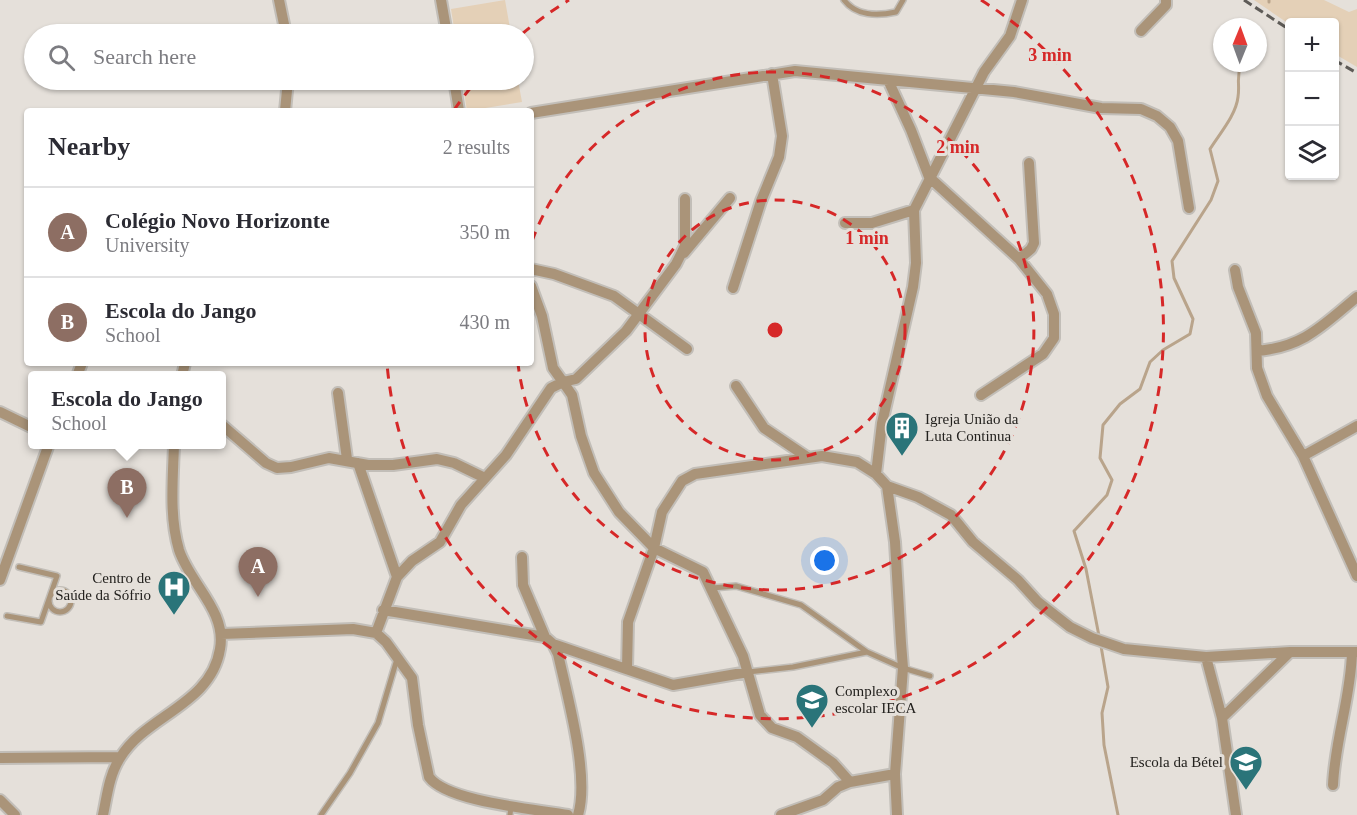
<!DOCTYPE html>
<meta charset="utf-8">
<style>
:root{--surface:#fff;--page:#f2f2f3;--text:#2b2b33;--muted:#7c7c81;--line:#e1e1e2;--accent:#2a7479}
body{margin:0;font-family:Georgia,serif;background:var(--page);color:var(--text)}
.controls{position:absolute;right:18px;top:18px;display:grid;overflow:hidden;border-radius:6px;box-shadow:0 2px 4px #0004}
.controls button{width:54px;height:54px;display:grid;place-items:center;padding:0;border:0;border-bottom:2px solid var(--line);background:var(--surface);color:var(--text);font:30px sans-serif}
.compass{position:absolute;left:1213px;top:18px;width:54px;height:54px;border-radius:50%;background:var(--surface);box-shadow:0 2px 4px #0004;rotate:1deg}
.you{position:absolute;left:825px;top:561px;width:21px;height:21px;margin:-15px;border:4px solid #fff;border-radius:50%;background:#1a73e8;box-shadow:0 0 0 9px #1a73e833}
.badge{display:grid;place-items:center;width:39px;height:39px;border-radius:50%;background:var(--accent);color:#fff;font-size:20px;font-weight:700}
.pin{position:absolute;translate:-50% -50px;filter:drop-shadow(0 2px 3px #0008)}
.pin::after{content:'';position:absolute;top:32px;width:21px;height:18px;background:inherit;clip-path:polygon(0 0,100% 0,50% 100%)}
.popup{position:absolute;left:28px;top:371px;width:198px;height:78px;box-sizing:border-box;display:grid;place-content:center;border-radius:6px;background:var(--surface);filter:drop-shadow(0 2px 4px #0005);font-size:20px;white-space:nowrap;color:var(--muted)}
.popup b{font-size:22px;color:var(--text)}
.popup::after{content:'';position:absolute;left:50%;top:100%;margin-left:-12px;border:12px solid transparent;border-top-color:var(--surface)}
.list{margin:0;padding:0;list-style:none}
h2{display:flex;justify-content:space-between;align-items:center;height:78px;margin:0;padding:0 24px;font-size:26px}
h2 small{font-size:20px;font-weight:400;color:var(--muted)}
.list li{display:grid;grid-template-columns:39px 1fr auto;gap:18px;align-items:center;box-sizing:border-box;height:90px;padding:0 24px;border-top:2px solid var(--line)}
.list b{display:block;font-size:22px;white-space:nowrap}
.list p{margin:0;font-size:20px;white-space:nowrap;color:var(--muted)}
.list em{font-size:20px;font-style:normal;color:var(--muted)}
.icon{flex:none;width:33px;height:33px;fill:none;stroke:currentColor;stroke-width:2;stroke-linecap:round;stroke-linejoin:round}
.map{position:relative;flex:none;width:1357px;height:815px;overflow:hidden}
.search{position:absolute;background:var(--surface);box-shadow:0 2px 4px #0004;left:24px;top:24px;width:510px;height:66px;display:flex;align-items:center;gap:15px;box-sizing:border-box;padding:0 21px;border-radius:33px;color:var(--muted);font-size:22px}
.panel{position:absolute;background:var(--surface);box-shadow:0 2px 4px #0004;left:24px;top:108px;width:510px;height:258px;border-radius:6px}
.map>svg:first-child{display:block}
</style>
<div class="map">
<svg width="1357" height="815" viewBox="0 0 1357 815">
<rect width="100%" height="100%" fill="#e5e0da"/>
<path fill="#e4d0b7" d="M505,0L511,34H455L451,9Z
M1254,0H1324L1349,12L1357,9V67L1335,54L1334,22L1289,24Z
M462,80H518L522,102L467,111Z"/>
<g fill="none" stroke-linecap="round" stroke-linejoin="round">
<path stroke="#b9a48b" stroke-width="3" d="M1269,2V0
M1099,636L1086,569L1074,531L1107,495L1112,480L1100,458L1103,425L1120,404L1140,389L1150,362L1163,350L1190,334L1193,319L1174,278L1172,261L1211,200L1218,181L1210,149C1220,133 1236,115 1238,97C1240,83 1236,79 1241,63
M1101,646L1108,687L1102,713L1104,745L1118,815"/>
<g stroke="#c2beb8" stroke-width="8">
<path id="service" d="M844,0C856,16 878,16 896,12L903,0
M712,588L736,586L801,605L867,652L903,668L930,676
M49 601a11 11 0 1 1 22 0a11 11 0 1 1-22 0Z
M7,616L41,622L57,576L19,567
M748,672L793,667L867,652
M321,815L350,773L378,723L397,659
M510,815L511,806"/>
</g>
<g stroke="#c2beb8" stroke-width="14">
<path id="minor" d="M279,0L286,34
M441,0L447,34
M1141,31L1166,5V0
M454,80L459,111
M888,80L911,130L929,177L1019,259L1047,294L1054,314V338L1043,354L981,395
M285,111L288,80
M531,113L795,71L1014,92L1101,108L1141,109L1157,116L1170,127L1178,141L1189,208
M685,199V246L676,264L626,331L576,379L563,382L572,395L581,436L594,473L619,512L654,548L703,572L743,656L760,715L772,728L797,737L833,763L850,782
M845,223H872L914,210
M684,253L730,198
M1019,259L1031,249L1034,243L1029,163
M531,269L554,274L614,296L687,349
M1235,270L1238,287L1256,333L1257,368L1267,396L1303,456L1357,576
M733,288L761,201L779,157L782,136L772,74
M1257,351C1304,347 1323,325 1357,297
M77,376L82,363
M182,376L185,363
M736,386L764,428L807,457
M338,393L347,459
M0,412L33,428
M222,425L266,463L277,468L291,467L329,458L368,465H393L437,459L454,463L485,478
M1303,456L1357,426
M358,463L397,577
M887,486L918,497L951,515L973,542L1018,580L1038,602L1070,627L1092,638L1124,649L1206,657L1290,652H1357
M522,557L523,585L545,637
M0,580L49,444
M383,610L545,637L553,644L558,654C567,695 590,776 578,815
M376,633L397,577L412,561L440,542L461,505L506,455L551,388L563,382L553,368L542,316L531,286
M221,634L353,629L376,633L386,642L412,678L418,725L429,777C447,802 536,809 568,815
M553,644L673,685L748,672
M1206,657L1222,718L1236,815
M627,669L628,622L654,548L662,512L682,481L695,474L822,456L857,462L876,474
M1222,718L1290,652
M0,758L120,757
M1333,785C1335,739 1351,697 1352,652
M0,800L15,815
M103,815C107,796 109,775 120,758C146,715 211,705 220,649C227,611 190,584 179,550C169,516 173,479 174,444
M781,815L823,800L838,787L850,782L895,774
M897,815L895,774L903,668L901,643L895,542L887,486L876,474L882,423L913,287L916,263L914,210L984,72L1010,36L1022,0"/>
</g>
<use href="#service" stroke="#aa9479" stroke-width="5"/>
<use href="#minor" stroke="#aa9479" stroke-width="10"/>
<path stroke="#5e5b57" stroke-width="3" stroke-dasharray="9 4.5" stroke-linecap="butt" d="M1244,0L1290,30
M1334,60L1357,73"/>
</g>
<g fill="none" stroke="#d62828" stroke-width="3" stroke-dasharray="10 8">
<circle cx="775" cy="330" r="130"/>
<path d="M532 241A259 259 0 1 1 518 364"/>
<path d="M454 110A389 389 0 0 1 477 80M522 34A389 389 0 0 1 569 0M981 0A389 389 0 1 1 387 364"/>
</g>
<defs>
<g id="building-pin" transform="scale(1.725)"><path d="M0 17L-7.5 6A9.5 9.5 0 1 1 7.5 6Z" fill="#2a7479" stroke="#e5e0da"/><path d="M-4-6H4V6H1V3H-1V6H-4ZM-2.5-4.3h1.7v1.8h-1.7ZM.8-4.3h1.7v1.8H.8ZM-2.5-1h1.7V.8h-1.7ZM.8-1h1.7V.8H.8Z" fill="#fff"/></g>
<g id="hospital-pin" transform="scale(1.725)"><path d="M0 17L-7.5 6A9.5 9.5 0 1 1 7.5 6Z" fill="#2a7479" stroke="#e5e0da"/><path d="M-5-5h3v3.5h4V-5h3V5h-3V1.5h-4V5h-3Z" fill="#fff"/></g>
<g id="school-pin" transform="scale(1.725)"><path d="M0 17L-7.5 6A9.5 9.5 0 1 1 7.5 6Z" fill="#2a7479" stroke="#e5e0da"/><path d="M0-5L7-2L0 1L-7-2ZM-4 1L0 2.5L4 1V4Q0 6-4 4Z" fill="#fff"/></g>
</defs>
<g fill-rule="evenodd">
<use href="#building-pin" x="902" y="428"/>
<use href="#hospital-pin" x="174" y="587"/>
<use href="#school-pin" x="812" y="700"/>
<use href="#school-pin" x="1246" y="762"/>
</g>
<g text-anchor="middle" stroke-width="6" stroke-linejoin="round" paint-order="stroke">
<g font-size="15" fill="#23211e" stroke="#e5e0da" text-anchor="start">
<text x="925" y="424">Igreja União da<tspan x="925" dy="17">Luta Continua</tspan></text>
<text x="151" y="583" text-anchor="end">Centro de<tspan x="151" dy="17">Saúde da Sófrio</tspan></text>
<text x="835" y="696">Complexo<tspan x="835" dy="17">escolar IECA</tspan></text>
<text x="1223" y="767" text-anchor="end">Escola da Bétel</text>
</g>
</g>
<circle cx="775" cy="330" r="9" fill="#d62828" stroke="#e5e0da" stroke-width="3"/>
<g font-size="18" text-anchor="middle" font-weight="bold" fill="#d62828" stroke="#e5e0da" stroke-width="6" stroke-linejoin="round" paint-order="stroke">
<text x="1050" y="61">3 min</text>
<text x="958" y="153">2 min</text>
<text x="867" y="244">1 min</text>
</g>
</svg>
<div class="controls">
<button>+</button>
<button>−</button>
<button><svg class="icon" aria-label="layers" viewBox="0 0 24 24"><path d="M12 4l9 5-9 5-9-5zM3 14l9 5 9-5"/></svg></button>
</div>
<svg class="compass" viewBox="-18 -18 36 36"><path d="M0-13l5 13h-10z" fill="#e53935"/><path d="M0 13l5-13h-10z" fill="#7c7c81"/></svg>
<div class="you"></div>
<div class="pin badge" style="left:258px;top:597px;background:#8d6e63">A</div>
<div class="pin badge" style="left:127px;top:518px;background:#8d6e63">B</div>
<div class="popup"><b>Escola do Jango</b>School</div>
<div class="search"><svg class="icon" aria-label="search" viewBox="0 0 24 24"><circle cx="10" cy="10" r="6"/><path d="M15 15l6 6"/></svg>Search here</div>
<section class="panel">
<h2>Nearby<small>2 results</small></h2>
<ul class="list">
<li><span class="badge" style="background:#8d6e63">A</span><div><b>Colégio Novo Horizonte</b><p>University</p></div><em>350 m</em></li>
<li><span class="badge" style="background:#8d6e63">B</span><div><b>Escola do Jango</b><p>School</p></div><em>430 m</em></li>
</ul>
</section>
</div>
